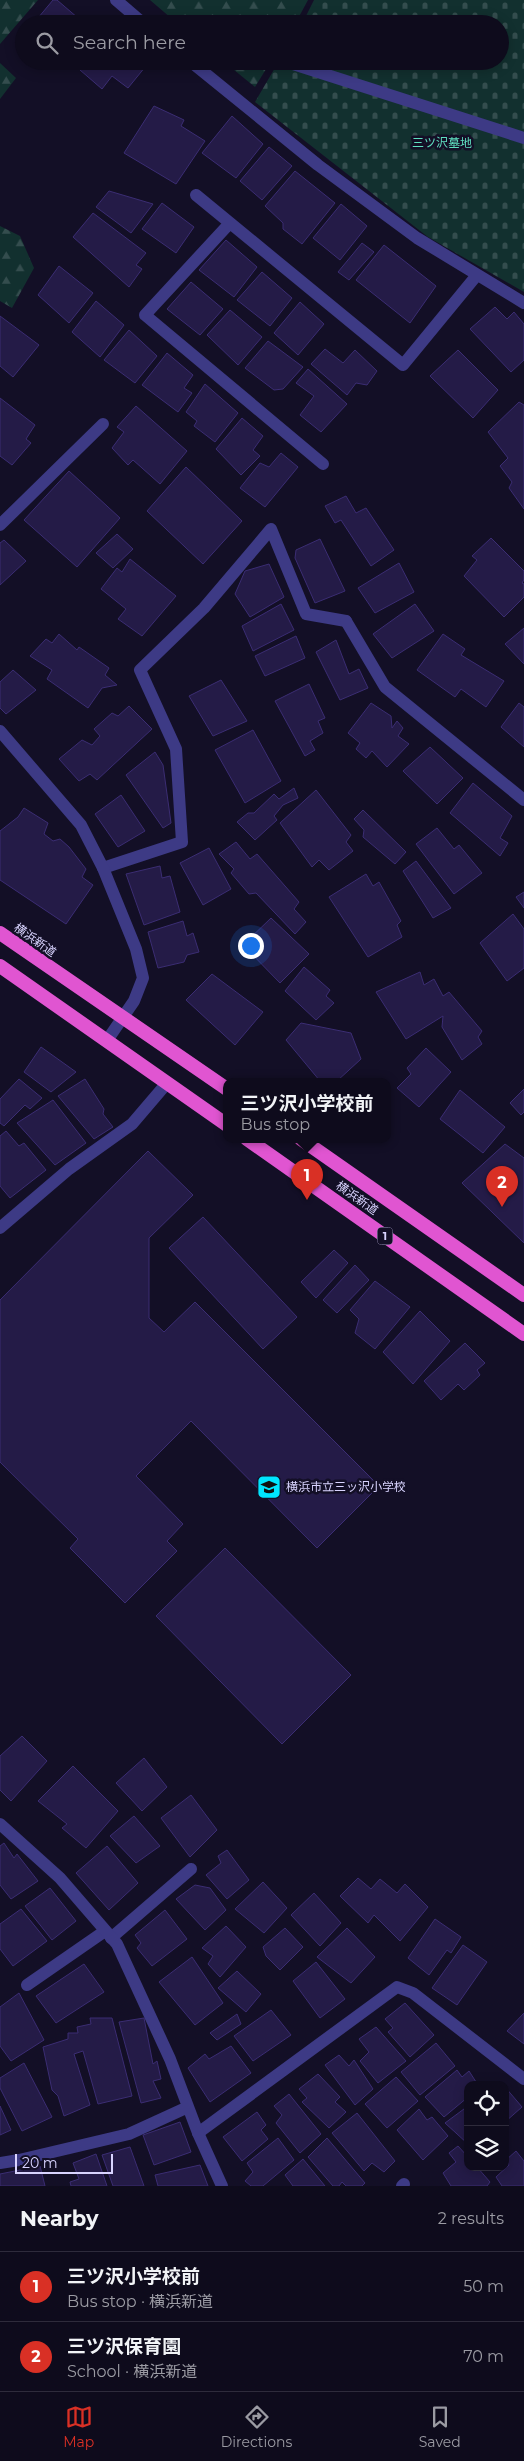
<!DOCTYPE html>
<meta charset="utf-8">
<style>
:root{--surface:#0e0b1c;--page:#1c1929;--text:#f1f3f6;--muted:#9b9ba3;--line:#2e2b3b;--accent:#d93025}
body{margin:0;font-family:Montserrat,"Noto Sans JP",sans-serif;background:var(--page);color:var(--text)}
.controls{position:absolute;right:15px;bottom:15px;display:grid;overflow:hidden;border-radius:10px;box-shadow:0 2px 12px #0003}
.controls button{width:45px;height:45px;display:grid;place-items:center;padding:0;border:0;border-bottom:1px solid var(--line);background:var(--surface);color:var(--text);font:25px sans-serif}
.scale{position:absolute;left:15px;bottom:12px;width:98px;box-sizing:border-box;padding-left:5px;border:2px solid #d9d4ff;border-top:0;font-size:14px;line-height:18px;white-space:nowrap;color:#d9d4ff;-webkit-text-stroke:4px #130f26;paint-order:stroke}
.you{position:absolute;left:250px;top:945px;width:18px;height:18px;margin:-12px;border:4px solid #fff;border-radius:50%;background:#1a73e8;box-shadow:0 0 0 8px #1a73e833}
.badge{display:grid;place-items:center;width:32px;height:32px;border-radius:50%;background:var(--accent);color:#fff;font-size:16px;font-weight:700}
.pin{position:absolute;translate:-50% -41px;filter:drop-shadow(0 1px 2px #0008)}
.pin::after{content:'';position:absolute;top:26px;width:18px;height:15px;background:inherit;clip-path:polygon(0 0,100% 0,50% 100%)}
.popup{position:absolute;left:223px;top:1078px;width:168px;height:65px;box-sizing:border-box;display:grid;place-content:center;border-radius:10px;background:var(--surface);filter:drop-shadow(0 1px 4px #0005);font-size:16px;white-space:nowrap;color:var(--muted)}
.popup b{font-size:19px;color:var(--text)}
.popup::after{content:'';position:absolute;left:50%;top:100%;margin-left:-10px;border:10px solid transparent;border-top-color:var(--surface)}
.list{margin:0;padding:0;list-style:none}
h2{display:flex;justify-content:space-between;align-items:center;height:65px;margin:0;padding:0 20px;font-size:21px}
h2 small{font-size:16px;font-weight:400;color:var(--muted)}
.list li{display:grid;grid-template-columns:32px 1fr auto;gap:15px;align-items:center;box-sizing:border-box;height:70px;padding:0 20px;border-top:1px solid var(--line)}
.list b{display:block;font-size:19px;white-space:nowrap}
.list p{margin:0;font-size:16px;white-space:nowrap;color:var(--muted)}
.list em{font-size:16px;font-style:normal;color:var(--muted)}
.icon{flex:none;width:28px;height:28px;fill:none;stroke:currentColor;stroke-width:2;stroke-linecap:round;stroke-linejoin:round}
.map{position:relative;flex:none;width:524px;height:2186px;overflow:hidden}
.search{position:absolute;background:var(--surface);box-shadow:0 2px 12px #0003;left:15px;right:15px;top:15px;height:55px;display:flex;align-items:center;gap:12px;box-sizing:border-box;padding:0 18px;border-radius:28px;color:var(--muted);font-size:19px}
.sheet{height:205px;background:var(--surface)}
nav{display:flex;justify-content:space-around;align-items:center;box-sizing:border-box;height:70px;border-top:1px solid var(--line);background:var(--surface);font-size:14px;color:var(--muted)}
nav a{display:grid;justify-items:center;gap:2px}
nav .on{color:var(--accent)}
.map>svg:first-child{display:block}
</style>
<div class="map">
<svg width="524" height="2186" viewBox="0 0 524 2186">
<defs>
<pattern id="forest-firs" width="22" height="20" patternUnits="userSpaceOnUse" patternTransform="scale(1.25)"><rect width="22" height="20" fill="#12302f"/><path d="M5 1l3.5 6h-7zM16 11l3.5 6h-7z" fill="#344d4e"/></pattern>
<pattern id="cemetery-stones" width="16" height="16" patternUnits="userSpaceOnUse" patternTransform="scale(1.25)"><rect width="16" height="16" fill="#12302f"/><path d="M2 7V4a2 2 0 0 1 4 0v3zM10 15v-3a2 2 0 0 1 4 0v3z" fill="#344d4e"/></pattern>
</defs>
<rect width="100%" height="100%" fill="#130f26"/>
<path fill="url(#forest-firs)" d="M0,0H38L0,44Z
M150,0H308L295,24H178Z
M223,61H271L255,87Z
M0,63L16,78L0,99Z
M0,226L20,236L34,268L12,308L0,301Z"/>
<path fill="url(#cemetery-stones)" d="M314,0H524V292L428,237L255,102L279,61H500V24H302Z"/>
<path fill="#241b47" stroke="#3b2d73" d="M53,0H57L85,24H33Z
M88,61H150L128,88L112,76L102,89L80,70Z
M154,106L184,120L181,126L205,141L176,184L124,153Z
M232,116L263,144L236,178L202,153Z
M269,147L292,166L262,200L240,181Z
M295,171L335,203L302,244L283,229V223L265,206Z
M109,191L153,204L131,233L96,207Z
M162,203L194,227L176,253L142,229Z
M341,204L367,226L340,260L313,238Z
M93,213L146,253L136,265L142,269L129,287L73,237Z
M226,240L257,267L234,297L199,270Z
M362,243L374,252L349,280L338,272Z
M384,245L436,286L410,323L356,280Z
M59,266L93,293L69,323L38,295Z
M262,272L292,298L270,326L237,300Z
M191,282L223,309L200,335L167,309Z
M96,301L124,325L100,357L72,332Z
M300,302L324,324L298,355L274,333Z
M495,307L507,319L514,312L524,324V360L511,372L470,329Z
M230,310L262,337L238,365L207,335Z
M0,316L39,345L13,377L0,366Z
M129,330L157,356L135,383L104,360Z
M268,341L303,367L283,389L274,390L245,368Z
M325,349L343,363L355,350L377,371L367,385L356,383L347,395L311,364Z
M458,350L498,390L473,418L430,376Z
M167,353L193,375L184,388L192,393L178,412L142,385Z
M308,369L347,404L321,432L300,415L314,396L296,383Z
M205,384L238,413L215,442L194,426L197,421L186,412Z
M0,398L35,425L26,439L31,443L12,465L0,456Z
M519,402L524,405V509L509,488L512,482L500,466L508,458L488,432Z
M136,406L187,451L160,484L133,460L128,465L112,448L124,432L117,427Z
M242,418L263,436L253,450L260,456L241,475L216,449Z
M281,453L298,467L265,507L240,488L260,463L269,467Z
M186,467L242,521L203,564L147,511Z
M69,471L120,518L77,567L24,520Z
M346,496L356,513L366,508L394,550L371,566L341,520L335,523L325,506Z
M117,534L133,549L113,568L96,553Z
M491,538L524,571V580L522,583L524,584V597L504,617L464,576L477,560L472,556Z
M320,539L345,591L315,603L295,558L296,550Z
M4,540L26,561L0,585V543Z
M130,559L176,596L142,636L118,619L126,609L101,589L117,568L122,572Z
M399,563L414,592L375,613L358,588Z
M269,564L284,597L250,617L235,594L245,571Z
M281,604L294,630L253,651L242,626Z
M415,604L434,631L392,658L373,634Z
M524,628V664L505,644Z
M59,634L77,650L79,647L109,668L105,675L117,685L102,688L88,708L47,679L52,670L30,656L46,639L52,643Z
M443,634L465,649L461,655L504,681L486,707L461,689L455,697L417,670Z
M296,636L305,658L265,676L255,656Z
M336,640L349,674L359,669L368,688L340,700L316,652Z
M13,670L36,690L6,714L0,708V682Z
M221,680L247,721L213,736L189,696Z
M309,684L325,718L318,721L323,733L310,741L315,750L305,756L275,701Z
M371,703L391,716L392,728L397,721L403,728L398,736L409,744L387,767L372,751L366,758L356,749L360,743L348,733Z
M519,703L524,707V747L501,727Z
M129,706L152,729L97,780L90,774L79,781L59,759L82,740L92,745L100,736L94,729L112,713L118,716Z
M253,730L281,781L245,803L215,750Z
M430,747L463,778L437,804L403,771Z
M155,752L163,765L171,823L163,828L126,775Z
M473,783L512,816L500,838L508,843L500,856L450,813Z
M294,788L298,798L283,805L274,816L277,820L255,840L237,822L248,813H254L274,794L279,799Z
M316,790L351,835L346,842L353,851L329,870L319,860L312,867L280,823Z
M121,795L145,831L118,847L95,814Z
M24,808L48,823L44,834L53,841L60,839L69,847L86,869L82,877L93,885L66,924L0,880V831L18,817Z
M363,810L406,852L395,864L363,837L364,830L354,819Z
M437,828L454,849L459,845L482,873L454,894L416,844Z
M236,842L250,859L257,854L299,902L294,909L306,922L295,934L256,893L249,894L231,873L234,869L219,854Z
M209,848L231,889L203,905L180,863Z
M416,861L451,908L433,918L403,871Z
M160,866L162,878L170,876L180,912L144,925L126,874Z
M366,874L373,886L379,882L401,921L397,925L402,937L368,957L329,897Z
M524,892V908L516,897Z
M513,914L524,929V968L507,981L480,943Z
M271,918L309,954L280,983L243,945Z
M183,921L187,936L193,933L199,952L187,955L184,962L158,968L148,932Z
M304,967L330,990L326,996L334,1003L316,1020L285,991Z
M420,972L424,985L434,979L443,996L449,992L482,1031L478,1037L482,1044L462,1060L442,1027L443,1016L406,1039L376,992Z
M212,974L263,1012L235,1045L186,1000Z
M301,1023L351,1033L361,1059L337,1081H320L286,1040Z
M41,1047L76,1072L51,1092L24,1072Z
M426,1048L451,1072L419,1107L397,1088L411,1074L407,1068Z
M19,1079L42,1098L30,1109L25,1105L4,1126L0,1123V1099Z
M85,1079L104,1109L103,1114L113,1127L94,1139L58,1096Z
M524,1089V1112L521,1115L510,1103Z
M460,1090L505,1127L483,1153L440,1119Z
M53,1100L86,1143L55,1165L17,1123Z
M6,1131L19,1146L24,1143L46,1170L10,1198L0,1186V1136Z
M505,1144L524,1158V1243L462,1183Z
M148,1151L193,1195L149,1238V1318L164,1332L195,1302L379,1486L317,1548L191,1421L136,1476L183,1524L167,1541L177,1551L125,1603L70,1548L78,1539L0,1462V1300Z
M203,1217L297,1317L263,1349L169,1248Z
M334,1250L348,1263L316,1298L301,1282Z
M355,1265L369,1280L337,1313L323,1300Z
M375,1281L410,1307L375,1349L355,1333L359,1319L350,1310Z
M420,1311L450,1341L413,1384L383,1352Z
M465,1343L485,1363L477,1370L480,1375L464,1390L458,1384L441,1400L424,1381Z
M225,1548L351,1675L282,1744L156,1616Z
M22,1736L47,1761L11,1801L0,1790V1756Z
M144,1758L167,1787L142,1811L116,1783Z
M73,1766L118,1811L86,1848L62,1828L67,1824L38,1801Z
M191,1795L217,1830L190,1857L161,1818Z
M134,1816L160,1846L136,1863L110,1836Z
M4,1843L14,1858L17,1854L38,1881L11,1899L0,1885V1846Z
M107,1846L138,1883L109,1910L76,1873Z
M227,1850L249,1880L227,1899L206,1875L221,1863L218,1856Z
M358,1878L371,1889L380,1879L397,1893L405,1884L428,1907L400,1941L374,1915L368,1923L340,1896Z
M263,1882L287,1908L264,1933L235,1909Z
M195,1885L210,1888L226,1910L205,1930L176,1899Z
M50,1888L76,1921L52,1940L25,1906Z
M314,1893L341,1923L320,1946L291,1915Z
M21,1909L47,1941L13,1966L0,1949V1924Z
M165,1910L187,1939L152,1966L137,1948L141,1943L135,1935Z
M435,1919L461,1937L451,1953L447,1950L429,1975L408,1958Z
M226,1926L246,1947L220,1977L208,1964L213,1956L202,1948Z
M285,1928L303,1947L280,1970L266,1956L263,1947Z
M347,1928L375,1957L351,1983L317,1957Z
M463,1945L487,1962L457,2005L432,1988Z
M192,1957L223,2003L195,2025L159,1982Z
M316,1962L345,1999L320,2018L293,1981Z
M84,1964L104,1992L56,2023L36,1996Z
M237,1971L261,1994L246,2012L218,1988Z
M19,1993L44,2040L11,2061L0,2046V2007Z
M405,2003L434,2035L410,2057L388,2032L393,2028L385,2019Z
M271,2010L291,2035L253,2061L234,2036Z
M524,2013V2044L507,2031Z
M237,2014L241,2024L217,2040L210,2033Z
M90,2018H112L132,2096L98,2104L83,2051L74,2054L90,2105L64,2116L58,2096L52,2090L43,2047L68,2039V2033H78L77,2027L91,2024Z
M144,2018L153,2064L157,2061L161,2079L153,2081L161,2098L141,2103L119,2022Z
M376,2027L406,2061L378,2083L360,2061L369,2052L359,2039Z
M436,2043L455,2066L420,2095L401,2072Z
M231,2046L251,2073L210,2102L188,2068L205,2054L209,2059Z
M339,2055L349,2066L354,2060L373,2089L355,2105L325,2065Z
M24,2063L52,2117L22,2131L0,2088V2078Z
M457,2070L462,2077L469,2071L478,2085H468V2097L444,2117L425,2097Z
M318,2074L340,2097L335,2102L346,2112L329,2128L302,2102L307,2098L299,2089Z
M396,2077L418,2101L387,2128L365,2104Z
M505,2087L522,2107L505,2122Z
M289,2094L321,2134L300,2153L276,2123L282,2115L274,2106Z
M0,2106L11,2130L0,2135Z
M468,2106V2144L445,2123Z
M419,2109L427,2120L432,2117L448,2136L423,2160L397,2130Z
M257,2112L266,2125L261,2130L268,2139L242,2161L223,2137Z
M357,2113L395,2161L384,2172L372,2163L364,2171L332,2133Z
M180,2122L191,2152L154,2165L143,2135Z
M278,2138L294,2160L263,2186H251L245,2181L253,2172L247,2163Z
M327,2138L365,2183L362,2186H346L342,2182L339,2186H333L308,2157Z
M458,2146L468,2157V2167H477L490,2182L487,2186H451L443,2173L456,2162L449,2153Z
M130,2147L144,2186H113L102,2155Z
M516,2151L524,2161V2186H502L496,2177L509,2165L506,2160Z
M96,2154L107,2186H71L70,2182L79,2179L73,2163Z
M303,2159L325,2186H293L285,2175Z
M200,2165L208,2186H158L155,2175Z
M40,2166L45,2186H0V2174Z"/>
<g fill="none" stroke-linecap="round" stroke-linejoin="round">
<path stroke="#3d3a85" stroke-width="12" d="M293,64L524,138
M0,525L103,424
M103,868L182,842L176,749L140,670L204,608L271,529L306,614L346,621
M0,1228L69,1169L132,1124L167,1083
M111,1938L191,1869
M27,1985L105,1931
M198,2133L397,1987L413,1993L524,2079"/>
<path stroke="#3d3a85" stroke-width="12" d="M346,621L385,687L524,800"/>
<path stroke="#3d3a85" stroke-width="12" d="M116,0L144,24
M190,61L318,165L417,238L524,303
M196,195L403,365L477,275
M229,224L145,315L323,464
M0,731L81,825L103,868L136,949L143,978L134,1001L108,1039
M0,1824L60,1878L117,1944L170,2059L198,2133L222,2186
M0,2163L19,2160L129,2134L188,2107
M402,2186L404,2184"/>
<path stroke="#e055d1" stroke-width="14" d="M0,933L227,1089
M0,966L227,1125
M247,1139L524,1334
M301,1139L524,1295"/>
</g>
<defs>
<g id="school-square" transform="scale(1.25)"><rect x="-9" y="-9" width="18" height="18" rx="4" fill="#00e5ff" stroke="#130f26"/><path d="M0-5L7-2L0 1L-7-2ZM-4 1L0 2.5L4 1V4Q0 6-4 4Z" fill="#111"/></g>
</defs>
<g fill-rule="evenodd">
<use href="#school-square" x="269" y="1487"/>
</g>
<g text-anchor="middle" stroke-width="5" stroke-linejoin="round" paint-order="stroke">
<rect fill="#130f26" stroke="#9e99be" stroke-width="1" x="377.5" y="1227.5" width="15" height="17" rx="4"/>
<g font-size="11" font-weight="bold" fill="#d9d4ff">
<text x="385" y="1240">1</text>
</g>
<g font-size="12" fill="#5fe0c0" stroke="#130f26">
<text x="442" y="147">三ツ沢墓地</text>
</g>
<g font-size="12" fill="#d9d4ff" stroke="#130f26">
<text transform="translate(35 940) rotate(35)" y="4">横浜新道</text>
<text transform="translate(357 1198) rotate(35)" y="4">横浜新道</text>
</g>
<g font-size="12" fill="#d9d4ff" stroke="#130f26" text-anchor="start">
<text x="286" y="1491">横浜市立三ッ沢小学校</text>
</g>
</g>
</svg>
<div class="controls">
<button><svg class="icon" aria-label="locate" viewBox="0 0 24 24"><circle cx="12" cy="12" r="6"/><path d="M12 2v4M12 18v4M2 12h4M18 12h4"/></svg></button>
<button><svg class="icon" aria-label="layers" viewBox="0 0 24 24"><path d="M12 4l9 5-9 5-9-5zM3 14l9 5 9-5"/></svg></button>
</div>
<div class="scale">20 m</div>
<div class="you"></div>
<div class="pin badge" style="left:307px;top:1200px">1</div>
<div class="popup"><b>三ツ沢小学校前</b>Bus stop</div>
<div class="pin badge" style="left:502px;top:1207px">2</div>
<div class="search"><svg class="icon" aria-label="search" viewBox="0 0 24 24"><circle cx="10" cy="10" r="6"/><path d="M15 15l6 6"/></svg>Search here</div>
</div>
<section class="sheet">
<h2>Nearby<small>2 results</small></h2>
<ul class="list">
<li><span class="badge">1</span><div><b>三ツ沢小学校前</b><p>Bus stop · 横浜新道</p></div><em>50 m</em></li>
<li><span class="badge">2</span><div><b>三ツ沢保育園</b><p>School · 横浜新道</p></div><em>70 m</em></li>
</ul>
</section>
<nav>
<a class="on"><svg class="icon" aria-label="map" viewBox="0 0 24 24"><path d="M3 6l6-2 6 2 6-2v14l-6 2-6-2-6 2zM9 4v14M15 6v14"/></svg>Map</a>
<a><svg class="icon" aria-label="directions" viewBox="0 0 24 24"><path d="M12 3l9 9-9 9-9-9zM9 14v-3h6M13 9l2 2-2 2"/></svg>Directions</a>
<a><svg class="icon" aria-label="saved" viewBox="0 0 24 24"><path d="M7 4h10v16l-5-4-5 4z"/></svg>Saved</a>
</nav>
